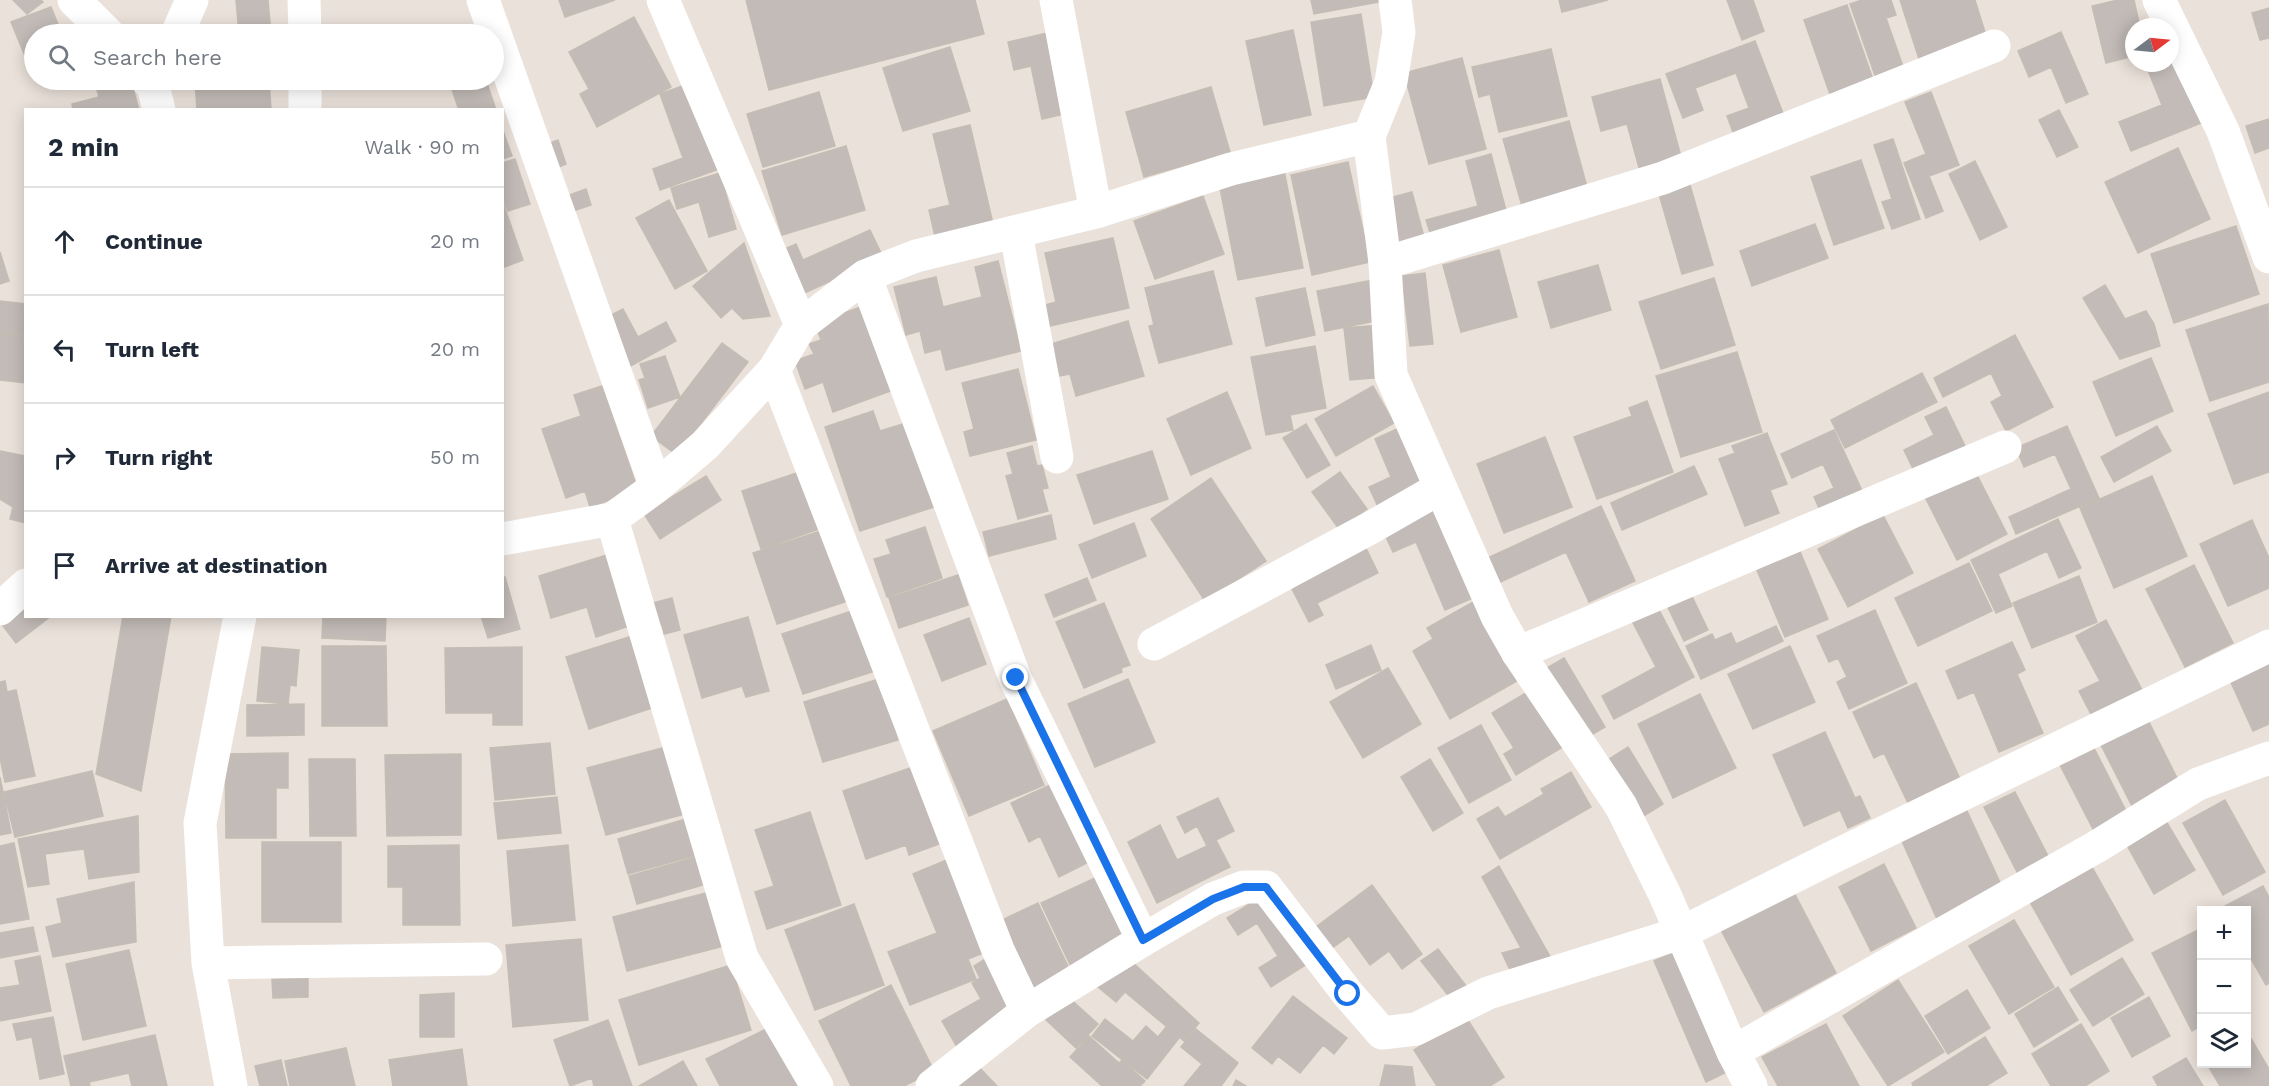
<!DOCTYPE html>
<meta charset="utf-8">
<style>
:root{--surface:#fff;--page:#f2f2f3;--text:#1f2937;--muted:#747a83;--line:#e0e1e3}
body{margin:0;font-family:"Work Sans",sans-serif;background:var(--page);color:var(--text)}
.controls{position:absolute;right:18px;bottom:18px;display:grid;overflow:hidden;border-radius:0px;box-shadow:0 3px 15px #0003}
.controls button{width:54px;height:54px;display:grid;place-items:center;padding:0;border:0;border-bottom:2px solid var(--line);background:var(--surface);color:var(--text);font:30px sans-serif}
.compass{position:absolute;left:2125px;top:18px;width:54px;height:54px;border-radius:50%;background:var(--surface);box-shadow:0 3px 15px #0003;rotate:74deg}
.stop{position:absolute;width:18px;height:18px;margin:-14px;border:4px solid #1a73e8;border-radius:50%;background:#fff}
.stop.end{background:#1a73e8;border-color:#fff;box-shadow:0 2px 6px #0008}
.list{margin:0;padding:0;list-style:none}
h2{display:flex;justify-content:space-between;align-items:center;height:78px;margin:0;padding:0 24px;font-size:26px}
h2 small{font-size:20px;font-weight:400;color:var(--muted)}
.list li{display:grid;grid-template-columns:39px 1fr auto;gap:18px;align-items:center;box-sizing:border-box;height:108px;padding:0 24px;border-top:2px solid var(--line)}
.list b{display:block;font-size:22px;white-space:nowrap}
.list em{font-size:20px;font-style:normal;color:var(--muted)}
.icon{flex:none;width:33px;height:33px;fill:none;stroke:currentColor;stroke-width:2;stroke-linecap:round;stroke-linejoin:round}
.map{position:relative;flex:none;width:2269px;height:1086px;overflow:hidden}
.search{position:absolute;background:var(--surface);box-shadow:0 3px 15px #0003;left:24px;top:24px;width:480px;height:66px;display:flex;align-items:center;gap:15px;box-sizing:border-box;padding:0 21px;border-radius:33px;color:var(--muted);font-size:22px}
.panel{position:absolute;background:var(--surface);box-shadow:0 3px 15px #0003;left:24px;top:108px;width:480px;height:510px;border-radius:0px}
.map>svg:first-child{display:block}
</style>
<div class="map">
<svg width="2269" height="1086" viewBox="0 0 2269 1086">
<rect width="100%" height="100%" fill="#eae1da"/>
<path fill="#c2bbb7" stroke="#c5bcb4" stroke-width="1.5" d="M13,0H41L43,2L27,14Z
M236,0H268L271,34H239Z
M559,0H615L565,17Z
M746,0H975L984,34L769,90Z
M1311,0H1378L1379,2L1314,14Z
M1559,0H1608L1562,12Z
M1727,0H1753L1764,31L1742,40Z
M1862,0H1891L1896,15L1886,18L1906,75L1878,84L1850,4Z
M1900,0H1975L1988,42L1920,62Z
M2118,0H2134L2140,27H2134V56L2106,63L2092,6Z
M1847,5L1876,88L1833,103L1804,20Z
M51,7L62,34H34V53L25,56L11,22Z
M2269,8V38L2260,40L2252,13Z
M1361,14L1374,97L1324,106L1311,22Z
M634,17L671,87L597,127L580,94L589,89L569,52Z
M1293,30L1311,115L1264,125L1246,41Z
M1052,32L1069,113L1042,119L1031,66L1014,70L1008,42Z
M2061,32L2088,94L2066,103L2051,67L2029,77L2018,51Z
M1755,41L1786,121L1736,140L1727,116L1749,108L1736,73L1695,88L1703,110L1683,118L1666,74Z
M950,47L970,111L903,131L883,68Z
M2170,47L2201,123L2131,151L2119,122L2162,105L2145,63H2170Z
M1551,49L1567,116L1499,132L1490,94L1479,97L1472,67Z
M1462,58L1486,149L1429,164L1404,73Z
M1660,79L1683,164L1641,175L1627,124L1601,131L1592,97Z
M66,80H83L72,87Z
M212,80H269L271,110H197L195,81Z
M334,80H352V82H334Z
M425,80H486L496,110H459L449,81L428,88Z
M131,81L139,110H73L72,104L99,97L97,90Z
M688,84L719,169L660,190L653,169L683,158L660,94Z
M1211,87L1230,152L1144,177L1126,112Z
M819,92L835,146L763,167L747,114Z
M1931,92L1959,165L1929,176L1943,211L1926,218L1904,163L1926,154L1905,102Z
M2059,110L2078,147L2057,157L2039,120Z
M2269,119V148L2255,153L2246,126Z
M1569,121L1587,187L1522,206L1503,139Z
M970,125L994,228L936,241L929,210L950,205L933,134Z
M502,128L512,156L502,159Z
M1893,139L1920,219L1892,229L1882,202L1892,199L1874,145Z
M558,140L566,164L554,169L545,145Z
M846,146L865,210L782,235L762,171Z
M2178,148L2210,219L2138,253L2105,182Z
M1491,154L1508,218L1432,239L1426,220L1478,206L1466,161Z
M515,159L530,204L508,211L502,196V163Z
M1861,160L1884,228L1834,245L1811,177Z
M1975,161L2007,227L1980,240L1949,174Z
M1348,162L1370,262L1312,275L1291,175Z
M1284,170L1303,268L1238,280L1219,183Z
M720,173L736,229L709,237L699,202L677,209L671,188Z
M1690,185L1713,265L1682,274L1659,194Z
M586,189L591,205L573,211L567,196Z
M1412,192L1425,241L1398,249L1385,199Z
M1203,196L1224,254L1155,279L1134,221Z
M502,200L523,260L502,268Z
M669,200L707,271L675,289L636,218Z
M1815,224L1828,258L1752,286L1740,251Z
M2236,226L2259,294L2174,323L2151,254Z
M870,230L883,257L798,296L778,252L796,244L803,260Z
M1113,238L1129,308L1050,326L1045,305L1056,302L1045,253Z
M744,243L770,316L743,319L732,308L721,318L693,286Z
M1499,250L1517,317L1461,332L1443,265Z
M0,252L9,281L0,284Z
M998,261L1021,351L946,370L941,349L925,353L920,331L906,335L894,287L936,277L943,307L982,297L975,267Z
M1598,265L1611,310L1551,328L1538,282Z
M1213,271L1232,344L1159,363L1149,326L1154,325L1145,288Z
M1425,273L1433,344L1410,346L1402,276Z
M1714,278L1735,345L1661,369L1639,302Z
M1378,279L1386,319L1325,331L1317,291Z
M2105,285L2125,319L2146,311L2154,324L2160,346L2120,359L2083,298Z
M1305,288L1315,335L1266,346L1256,298Z
M0,301L26,304V335L0,332Z
M2268,304L2269,382L2210,401L2186,330Z
M863,306L893,390L833,412L823,382L805,389L795,361L814,354L809,344L821,340L815,324Z
M623,309L638,337L666,322L676,341L629,367L603,319Z
M1128,321L1144,376L1076,396L1070,374L1060,376L1051,344Z
M1381,325L1385,377L1350,380L1344,328Z
M0,333L26,336V383L0,380Z
M2015,335L2053,407L2006,431L1991,402L2002,396L1991,373L1943,397L1934,378Z
M722,343L748,362L677,455L651,436Z
M1315,346L1326,408L1290,415L1293,430L1266,435L1251,357Z
M1737,352L1762,432L1681,457L1656,376Z
M665,356L680,397L648,408L639,380L645,378L640,364Z
M2151,358L2173,411L2116,436L2093,382Z
M1018,369L1036,440L970,456L964,432L974,429L962,383Z
M1922,373L1937,402L1845,448L1831,420Z
M602,386L638,490L590,507L585,491L566,498L542,429L581,416L574,395Z
M1373,386L1394,423L1336,456L1315,419Z
M1227,392L1251,448L1191,475L1167,419Z
M2269,392V472L2234,484L2208,414Z
M1647,401L1673,472L1597,499L1574,437L1632,416L1629,408Z
M1946,407L1967,450L1916,475L1904,450L1934,435L1925,417Z
M873,411L880,431L906,423L934,507L860,531L825,427Z
M1306,424L1330,465L1307,478L1283,438Z
M2067,426L2099,498L2016,534L2009,517L2071,489L2055,454L2024,467L2016,448Z
M2157,426L2171,451L2114,482L2101,457Z
M1399,428L1426,490L1380,511L1369,487L1391,477L1375,439Z
M1834,430L1864,495L1822,515L1814,497L1834,488L1823,464L1792,478L1781,454Z
M1767,433L1787,484L1770,490L1779,513L1745,526L1719,459L1735,453L1732,446Z
M1545,437L1572,507L1504,533L1477,464Z
M1032,446L1037,466L1042,465L1048,488L1042,489L1048,511L1018,519L1006,476L1013,474L1007,453Z
M0,451L26,456V523L10,519L13,507L0,499Z
M1152,451L1168,499L1094,524L1077,475Z
M1694,466L1707,494L1622,530L1611,503Z
M806,470L825,527L761,549L742,491Z
M1975,471L2007,534L1957,560L1925,497Z
M1340,472L1367,509L1339,529L1312,492Z
M706,476L721,500L660,539L644,514Z
M2152,476L2187,556L2114,588L2080,508Z
M1211,478L1266,561L1205,601L1151,519Z
M1601,506L1635,581L1589,602L1566,552L1496,584L1485,559Z
M1436,508L1475,597L1445,610L1416,542L1393,552L1383,531Z
M1051,515L1056,539L989,556L983,532Z
M1883,515L1913,573L1848,607L1818,549Z
M2058,519L2081,568L2059,578L2047,551L1998,574L2012,606L1996,613L1971,560Z
M2252,520L2269,558V588L2228,606L2200,544Z
M1134,523L1146,556L1092,578L1079,545Z
M925,527L942,578L887,597L874,559L891,554L886,540Z
M827,529L851,600L777,624L753,553Z
M1364,544L1378,573L1317,603L1323,615L1309,622L1288,581Z
M1799,549L1828,619L1785,637L1756,568Z
M610,554L632,625L596,637L587,607L551,618L539,576Z
M1969,563L1992,611L1918,646L1895,598Z
M2194,565L2233,643L2185,667L2146,589Z
M958,575L968,605L899,628L889,598Z
M2079,576L2097,622L2032,648L2013,603Z
M505,577L520,629L488,638L481,616H502V578Z
M1087,578L1096,600L1054,617L1045,595Z
M1689,590L1708,630L1684,641L1665,601Z
M672,598L680,630L664,634L662,625L651,628L645,605Z
M1480,598L1524,677L1450,719L1413,651L1433,639L1427,628Z
M26,602V616H51L16,643L0,622Z
M1104,603L1130,665L1121,668L1122,672L1084,688L1056,622Z
M1656,604L1694,677L1614,719L1602,696L1656,667L1630,617Z
M855,610L875,671L803,694L782,634Z
M1875,610L1907,683L1849,709L1837,682L1847,677L1838,658L1829,662L1817,636Z
M123,616H171L141,791L96,774Z
M323,616H386L385,641L322,638Z
M748,617L769,691L746,697L742,686L702,698L684,635Z
M969,618L986,664L942,681L924,635Z
M2106,620L2142,690L2092,716L2079,691L2100,681L2076,636Z
M1776,626L1783,641L1701,679L1686,646L1712,634L1715,640L1731,633L1736,644Z
M629,637L652,708L589,729L566,657Z
M2012,642L2025,670L2017,674L2043,733L1999,752L1974,692L1958,699L1946,671Z
M1371,645L1381,670L1336,689L1326,665Z
M322,646H386L387,726H322Z
M1790,646L1815,702L1753,729L1728,674Z
M262,647L299,650L296,686L290,685L288,704L257,701Z
M522,647V725H493V713H446L445,648Z
M1564,658L1605,727L1581,741L1540,672Z
M2269,661V724L2253,731L2228,676Z
M1388,668L1421,724L1363,758L1330,702Z
M879,679L898,740L823,762L804,702Z
M1128,679L1155,742L1095,767L1068,704Z
M5,681L7,692L16,690L35,776L5,782L0,758V682Z
M1916,683L1960,779L1908,803L1884,753L1874,758L1853,712Z
M1531,690L1566,745L1516,775L1504,754L1514,748L1492,713Z
M1700,694L1736,768L1673,798L1638,724Z
M1007,699L1044,785L969,816L933,731Z
M304,704V735L247,736V705Z
M2146,716L2180,784L2133,808L2098,739Z
M1481,725L1511,780L1469,803L1438,748Z
M1825,732L1855,798L1860,796L1870,818L1848,828L1840,810L1804,826L1773,755Z
M550,743L555,794L495,800L490,748Z
M2093,746L2127,813L2094,831L2059,763Z
M666,747L685,814L606,835L587,768Z
M1628,747L1663,804L1642,817L1606,761Z
M288,753V788H276V838H226L225,754Z
M461,754V835L387,836L385,755Z
M309,759H355L356,836H310Z
M1430,759L1463,813L1433,831L1401,777Z
M913,767L939,844L909,855L906,845L866,859L843,791Z
M92,771L103,816L15,837L4,792Z
M1571,772L1591,807L1500,859L1477,819L1498,807L1505,817L1544,794L1541,789Z
M0,777L11,833L0,835Z
M1050,785L1087,863L1059,877L1040,836L1029,842L1011,803Z
M2015,792L2049,858L2018,874L1984,807Z
M557,797L561,833L498,839L494,803Z
M1218,798L1234,831L1216,840L1230,867L1157,903L1128,842L1160,825L1177,860L1207,846L1197,826L1185,833L1177,817Z
M2225,800L2265,872L2223,895L2183,823Z
M1967,811L2003,889L1937,919L1902,841Z
M810,812L841,905L767,929L755,892L774,886L755,830Z
M138,816L139,872L89,879L84,849L45,854L49,884L28,887L18,839Z
M2163,816L2195,870L2154,894L2123,838Z
M686,819L697,855L628,874L618,839Z
M262,842H341V922H262Z
M14,843L29,919L0,924V846Z
M459,845L460,925H403V887H388V846Z
M568,845L575,920L513,926L507,851Z
M696,857L703,885L637,904L629,876Z
M949,859L986,952L968,959L976,979L910,1005L888,952L937,933L913,874Z
M1884,864L1916,928L1871,951L1839,887Z
M1499,866L1552,960L1510,970L1502,953L1521,948L1482,877Z
M2092,867L2133,940L2071,975L2030,902Z
M1097,877L1129,944L1073,971L1041,903Z
M134,882L136,942L53,957L46,927L62,923L57,899Z
M1789,883L1836,973L1764,1012L1721,930Z
M1372,885L1422,954L1402,969L1389,951L1370,965L1349,936L1328,951L1312,930Z
M2263,886L2269,897V983L2266,985L2246,950V910H2225L2223,907Z
M710,892L724,946L627,971L613,917Z
M1264,895L1307,964L1271,987L1259,968L1278,956L1257,923L1238,935L1227,918Z
M1038,903L1072,975L1036,992L1002,920Z
M854,904L884,985L815,1010L785,930Z
M2014,920L2054,987L2009,1014L1969,946Z
M33,927L38,951L0,958V933Z
M2202,928V1025L2192,1031L2152,953Z
M581,939L588,1020L513,1027L506,945Z
M1438,949L1467,987L1451,999L1421,961Z
M129,950L146,1026L83,1040L66,964Z
M1675,952L1727,1072L1706,1082L1654,961Z
M40,956L51,1011L0,1021V988L20,985L15,961Z
M990,956L1022,1009L957,1047L942,1021L981,999L972,983L980,978L974,966Z
M2122,958L2144,994L2093,1026L2070,990Z
M1131,961L1199,1023L1184,1041L1125,992L1116,1002L1098,987Z
M731,965L751,1030L639,1065L619,1000Z
M308,978V997L273,998L272,979Z
M1898,980L1944,1052L1888,1086L1843,1016Z
M891,985L934,1071L904,1086H851L819,1021Z
M2058,987L2078,1020L2034,1047L2015,1014Z
M1967,990L1990,1028L1948,1054L1925,1016Z
M454,993V1037H420V995Z
M1067,996L1098,1024L1076,1048L1046,1020Z
M1293,996L1347,1038L1334,1054L1323,1045L1300,1073L1278,1056L1272,1064L1252,1048Z
M2149,997L2170,1036L2132,1057L2111,1018Z
M53,1017L64,1074L40,1079L32,1037L17,1040L13,1024Z
M1466,1017L1504,1077L1490,1086H1437L1414,1050Z
M1105,1019L1133,1041L1146,1026L1158,1037L1166,1027L1179,1038L1147,1079L1092,1036Z
M608,1020L632,1086H594L592,1078L570,1086L554,1040Z
M1826,1024L1859,1086H1778L1762,1057Z
M2081,1024L2109,1071L2085,1086H2051L2032,1054Z
M770,1027L799,1086H720L706,1059Z
M1196,1029L1238,1063L1221,1086H1184L1202,1064L1181,1047Z
M2246,1030L2269,1069V1086H2220L2207,1064H2246Z
M155,1035L167,1086H132L129,1073L89,1082L90,1086H71L64,1056Z
M1089,1036L1119,1063L1122,1060L1145,1081L1140,1086H1102L1070,1057Z
M1985,1037L2007,1073L1986,1086H1913L1912,1083Z
M346,1048L355,1086H290L285,1061Z
M462,1049L467,1086H393L389,1060Z
M2186,1058L2203,1086H2158L2153,1077Z
M281,1060L287,1086H260L255,1066Z
M683,1061L697,1086H639Z
M976,1064L997,1086H953Z
M1385,1065L1412,1067L1415,1086H1380Z
M1236,1080L1246,1086H1233Z"/>
<g fill="none" stroke-linecap="round" stroke-linejoin="round">
<path stroke="#fff" stroke-width="33" d="M74,0L108,34
M304,0L305,34
M483,0L656,487
M663,0L801,325
M1056,0L1096,212
M2159,0L2223,131L2269,257
M177,34L192,0
M147,80L153,86L159,110
M305,80V110
M1016,233L1057,457
M1385,263L1663,178L1994,46
M865,276L1015,678L1143,940
M774,370L998,950L1027,1011
M612,519L742,958L817,1086
M502,539L612,519L656,487L705,445L774,370L801,325L865,276L916,256L1096,212L1231,169L1369,136
M0,609L26,585
M1154,644L1372,527L1440,488
M1518,653L2005,447
M208,963L486,959
M1733,1052L2096,847L2198,784L2269,758
M231,1086L208,963L200,823L240,616
M932,1086L1027,1011L1143,940L1213,899L1244,887H1266L1348,994L1382,1033L1416,1029L1488,993L1681,933L1831,858L2269,646"/>
<path stroke="#fff" stroke-width="33" d="M1395,0L1399,32L1391,82L1369,136L1385,263L1391,375L1497,616L1518,653L1621,806L1665,895L1733,1052L1751,1086"/>
</g>
<g fill="none" stroke-linecap="round" stroke-linejoin="round">
<path stroke="#1a73e8" stroke-width="8" d="M1016,678L1143,940L1213,899L1244,887H1266L1348,994"/>
</g>
</svg>
<div class="controls">
<button>+</button>
<button>−</button>
<button><svg class="icon" aria-label="layers" viewBox="0 0 24 24"><path d="M12 4l9 5-9 5-9-5zM3 14l9 5 9-5"/></svg></button>
</div>
<svg class="compass" viewBox="-18 -18 36 36"><path d="M0-13l5 13h-10z" fill="#e53935"/><path d="M0 13l5-13h-10z" fill="#747a83"/></svg>
<div class="stop" style="left:1348px;top:994px"></div>
<div class="stop end" style="left:1016px;top:678px"></div>
<div class="search"><svg class="icon" aria-label="search" viewBox="0 0 24 24"><circle cx="10" cy="10" r="6"/><path d="M15 15l6 6"/></svg>Search here</div>
<section class="panel">
<h2>2 min<small>Walk · 90 m</small></h2>
<ul class="list">
<li><svg class="icon" aria-label="ahead" viewBox="0 0 24 24"><path d="M12 20V5M6 11l6-6 6 6"/></svg><div><b>Continue</b></div><em>20 m</em></li>
<li><svg class="icon" aria-label="left" viewBox="0 0 24 24"><path d="M17 20v-9H6M10 6l-5 5 5 5"/></svg><div><b>Turn left</b></div><em>20 m</em></li>
<li><svg class="icon" aria-label="right" viewBox="0 0 24 24"><path d="M7 20v-9h11M14 6l5 5-5 5"/></svg><div><b>Turn right</b></div><em>50 m</em></li>
<li><svg class="icon" aria-label="arrive" viewBox="0 0 24 24"><path d="M6 21V4h12l-3 4 3 4H6"/></svg><div><b>Arrive at destination</b></div></li>
</ul>
</section>
</div>
